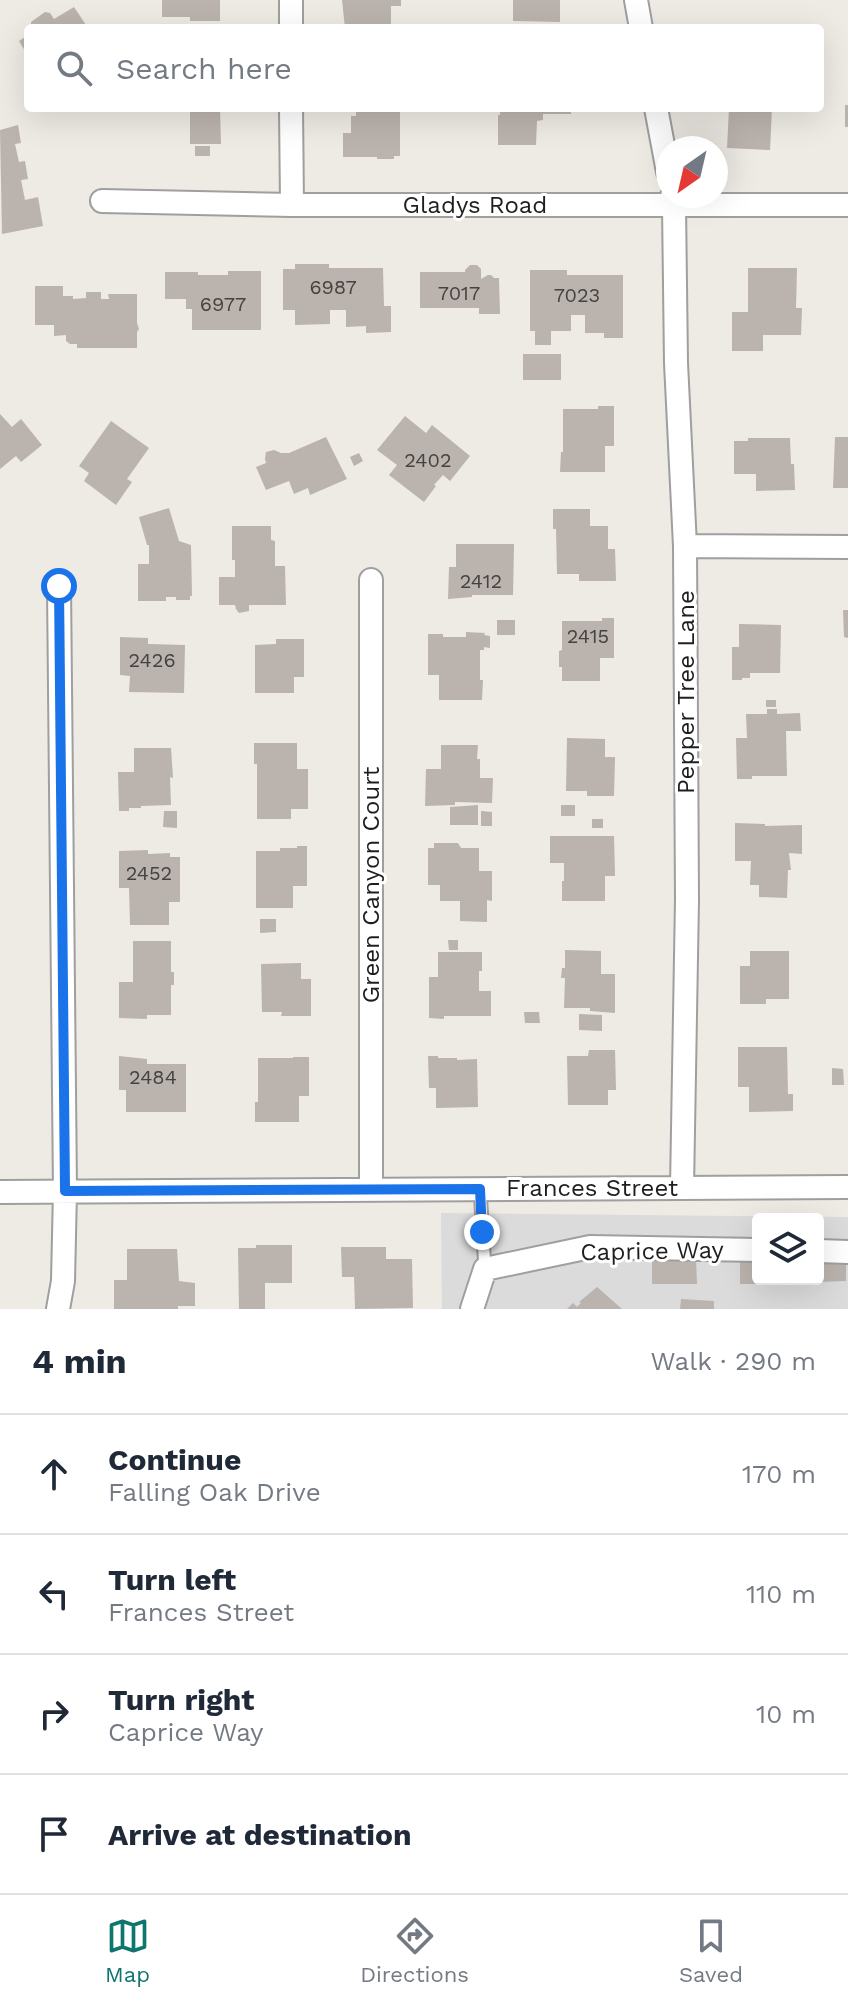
<!DOCTYPE html>
<meta charset="utf-8">
<style>
:root{--surface:#fff;--page:#f2f2f3;--text:#1f2937;--muted:#747a83;--line:#e0e1e3;--accent:#0f766e}
body{margin:0;font-family:"Work Sans",sans-serif;background:var(--page);color:var(--text)}
.controls{position:absolute;right:24px;bottom:24px;display:grid;overflow:hidden;border-radius:8px;box-shadow:0 8px 32px #0002}
.controls button{width:72px;height:72px;display:grid;place-items:center;padding:0;border:0;border-bottom:2px solid var(--line);background:var(--surface);color:var(--text);font:40px sans-serif}
.compass{position:absolute;left:656px;top:136px;width:72px;height:72px;border-radius:50%;background:var(--surface);box-shadow:0 8px 32px #0002;rotate:214deg}
.stop{position:absolute;width:24px;height:24px;margin:-18px;border:6px solid #1a73e8;border-radius:50%;background:#fff}
.stop.end{background:#1a73e8;border-color:#fff;box-shadow:0 2px 8px #0008}
.list{margin:0;padding:0;list-style:none}
h2{display:flex;justify-content:space-between;align-items:center;height:104px;margin:0;padding:0 32px;font-size:34px}
h2 small{font-size:26px;font-weight:400;color:var(--muted)}
.list li{display:grid;grid-template-columns:52px 1fr auto;gap:24px;align-items:center;box-sizing:border-box;height:120px;padding:0 32px;border-top:2px solid var(--line)}
.list b{display:block;font-size:30px;white-space:nowrap}
.list p{margin:0;font-size:26px;white-space:nowrap;color:var(--muted)}
.list em{font-size:26px;font-style:normal;color:var(--muted)}
.icon{flex:none;width:44px;height:44px;fill:none;stroke:currentColor;stroke-width:2;stroke-linecap:round;stroke-linejoin:round}
.map{position:relative;flex:none;width:848px;height:1309px;overflow:hidden}
.search{position:absolute;background:var(--surface);box-shadow:0 8px 32px #0002;left:24px;right:24px;top:24px;height:88px;display:flex;align-items:center;gap:20px;box-sizing:border-box;padding:0 28px;border-radius:8px;color:var(--muted);font-size:30px}
.sheet{height:584px;background:var(--surface)}
nav{display:flex;justify-content:space-around;align-items:center;box-sizing:border-box;height:112px;border-top:2px solid var(--line);background:var(--surface);font-size:22px;color:var(--muted)}
nav a{display:grid;justify-items:center;gap:4px}
nav .on{color:var(--accent)}
.map>svg:first-child{display:block}
</style>
<div class="map">
<svg width="848" height="1309" viewBox="0 0 848 1309">
<rect width="100%" height="100%" fill="#eeeae4"/>
<path fill="#dcdbdb" fill-rule="evenodd" d="M441,1213L848,1217V1309H442ZM758,1219H818V1279H758Z"/>
<path fill="#bbb3ae" d="M162,0H220V21H190V17H162Z
M342,0H401V6H391V24L372,25V28H345Z
M513,0H560V22L513,21Z
M74,7L88,28H33L31,24V22L45,12L50,13L54,19Z
M28,35V56L19,41Z
M845,105H848V127H845Z
M178,108H220L221,144H190V112H178Z
M356,108H400V156H394V159H377V157H343V133H351V116H356Z
M500,108H571V114H543V120L537,121L536,145H498V115H500Z
M729,108H772L770,150L727,148Z
M18,125L21,143L15,144L19,162L25,161L28,179L21,180L25,200L38,197L43,226L2,234L0,130Z
M195,146H210V156H195Z
M295,264H329V268H383L384,306H391V332L366,333V326L346,327V310H330V324L295,325V310H283V269H295Z
M470,265H477L481,269V279L488,275H491L494,278H499L500,314H479V308H420V272H465V270Z
M748,268H797L796,308H802L801,335H763V351H732V312H748Z
M530,270H567V275H623V338H604V333H585V315H571V331H551V345H535V331H530Z
M228,271H261V330H192V309H186V299H165V272H198V275H228Z
M35,286H63V296H73V299L86,298V292H101V299H109L108,294H137V323L139,329L137,332V348H77V344H70L66,341V335L54,336V325H35Z
M523,354H561V380H523Z
M598,406H614V446H605V472H560L561,452H563V409H598Z
M0,414L12,427L21,419L42,445L21,462L16,456L0,469Z
M405,416L426,433L432,425L470,456L450,481L443,475L434,485L436,486L424,502L389,475L397,465L377,450Z
M111,421L149,448L127,479L132,482L116,505L84,481L89,473L79,466Z
M326,437L347,479L310,495L308,488L294,494L289,481L266,490L256,467L266,463L265,459L266,452L274,450L281,453H289Z
M835,437H848V488H833Z
M748,438H790L791,464H794L795,490L756,491V474H734V441H748Z
M359,453L363,461L354,466L350,457Z
M169,508L179,541L191,545L192,596H190V600H176V597H166V601H138V564H149V545H147L139,517Z
M553,509H590V526H608V549H615L616,581H579V574H557L556,529H553Z
M232,526H271V540L275,541V566H285L286,605H249V611L239,613L236,609L235,605H219V577H235V560H232Z
M456,544H514L513,595H472V597L448,599L449,567H456Z
M843,610H848V638L844,637Z
M602,618H614V658H600V681H562V667H559V651L562,650V621H602Z
M497,620H515V635H497Z
M739,624L781,625L780,673H750V678H742V680H732V647H739Z
M466,632L485,633L484,635L490,636V648L484,647V650H480V680H483L482,700H439V675H428V634H443V637H466Z
M120,637L148,638V644L185,645L184,693L129,692L130,676L120,675Z
M276,639H304V677H294V693H255V645L276,644Z
M766,700H776V707H766Z
M767,709H777V714L800,713L801,731H786L787,776H752V779H737L736,738H747L746,714H767Z
M567,738L605,739V757H615L614,796H587V791H566Z
M254,743H297V769H308V809H291V819H257V764H254Z
M441,745H478L477,759H480V778H493L492,803L455,802V805L425,806L426,769H441Z
M134,748H171L173,778L170,777L171,805L141,806V808H129V811H119L118,772H134Z
M478,805V825H450V807Z
M561,805H575V816H561Z
M164,811H177V828L163,827Z
M481,811L492,812V826H481Z
M592,819H603V828H592Z
M735,823L765,824V826L802,825V854L789,853L791,870H788L787,898L759,897V885H750L751,861H735Z
M550,836H614L615,876H605V901H562V881H564V863H550Z
M434,843H458L461,848H479V871H492V901L487,900V922L460,921V901H440V885H428V848H434Z
M297,846H307V886H293V908H256V851H280V848H297Z
M148,850V854L170,853V857H180V902H169V925H130L129,888H119V851Z
M260,919H276V932L260,933Z
M448,940H458V950H449Z
M133,941H171V972H174V985H171V1015H147V1019L119,1018V982H133Z
M565,950L601,951V974H615V1013L590,1011V1008H564L565,978H561L562,968H565Z
M750,951H789V999H766V1004H740V966H750Z
M438,952H482V971H479V991H491V1016H444V1019L429,1018V977H438Z
M301,963V979H311V1016H281L282,1012H262L261,964Z
M524,1012H539L540,1023H525Z
M579,1014L602,1015V1031L579,1030Z
M738,1047H787L788,1094H793V1111L749,1112V1087H738Z
M589,1050H615L616,1090H608V1105H568L567,1056H588Z
M119,1056L147,1059V1064H186V1112H126V1090H119Z
M428,1056H438V1058H457V1060L477,1059L478,1107L436,1108V1088H429Z
M293,1057H309V1096H299V1122H255V1102H258V1058H293Z
M832,1068L843,1069L844,1085H832Z
M256,1245H292V1283H265V1309H239L238,1248H256Z
M341,1247H386V1259H412L413,1308L355,1309L354,1277H342Z
M127,1249H177L179,1281L195,1283V1306H178V1309H114V1280H127Z
M846,1254V1281L818,1282V1255Z
M696,1257L697,1284H652V1258Z
M740,1257H758V1279H785V1284H740Z
M597,1287L622,1309H567L573,1303L577,1307L581,1303L579,1302Z
M681,1299L714,1301V1309H680Z"/>
<g fill="none" stroke-linecap="round" stroke-linejoin="round">
<g stroke="#9f9f9f" stroke-width="15">
<path id="service" d="M480,1189L485,1269"/>
</g>
<g stroke="#9f9f9f" stroke-width="26">
<path id="minor" d="M291,0V28
M636,0L641,28
M291,108L292,205
M656,108L668,172
M672,196L674,206L676,363L685,546L687,899L682,1188
M102,201L292,205H848
M685,546L848,547
M371,1190V580
M0,1192L848,1187
M818,1251L848,1252
M58,1309L63,1281L65,1191L59,586
M472,1309L485,1269L590,1247L758,1250"/>
</g>
<use href="#service" stroke="#fff" stroke-width="11"/>
<use href="#minor" stroke="#fff" stroke-width="22"/>
</g>
<g fill="none" stroke-linecap="round" stroke-linejoin="round">
<path stroke="#1a73e8" stroke-width="10" d="M59,586L65,1191L480,1189L482,1232"/>
</g>
<g text-anchor="middle" stroke-width="6" stroke-linejoin="round" paint-order="stroke">
<g font-size="20" fill="#454342">
<text x="333" y="294">6987</text>
<text x="459" y="300">7017</text>
<text x="577" y="302">7023</text>
<text x="223" y="311">6977</text>
<text x="428" y="467">2402</text>
<text x="481" y="588">2412</text>
<text x="588" y="643">2415</text>
<text x="152" y="667">2426</text>
<text x="149" y="880">2452</text>
<text x="153" y="1084">2484</text>
</g>
<g font-size="24" fill="#1e1e1e" stroke="#fff">
<text x="475" y="213">Gladys Road</text>
<text transform="translate(686 692) rotate(-90)" y="8">Pepper Tree Lane</text>
<text transform="translate(371 885) rotate(-90)" y="8">Green Canyon Court</text>
<text x="592" y="1196">Frances Street</text>
<text transform="translate(652 1251) rotate(-1)" y="8">Caprice Way</text>
</g>
</g>
</svg>
<div class="controls">
<button><svg class="icon" aria-label="layers" viewBox="0 0 24 24"><path d="M12 4l9 5-9 5-9-5zM3 14l9 5 9-5"/></svg></button>
</div>
<svg class="compass" viewBox="-18 -18 36 36"><path d="M0-13l5 13h-10z" fill="#e53935"/><path d="M0 13l5-13h-10z" fill="#747a83"/></svg>
<div class="stop" style="left:59px;top:586px"></div>
<div class="stop end" style="left:482px;top:1232px"></div>
<div class="search"><svg class="icon" aria-label="search" viewBox="0 0 24 24"><circle cx="10" cy="10" r="6"/><path d="M15 15l6 6"/></svg>Search here</div>
</div>
<section class="sheet">
<h2>4 min<small>Walk · 290 m</small></h2>
<ul class="list">
<li><svg class="icon" aria-label="ahead" viewBox="0 0 24 24"><path d="M12 20V5M6 11l6-6 6 6"/></svg><div><b>Continue</b><p>Falling Oak Drive</p></div><em>170 m</em></li>
<li><svg class="icon" aria-label="left" viewBox="0 0 24 24"><path d="M17 20v-9H6M10 6l-5 5 5 5"/></svg><div><b>Turn left</b><p>Frances Street</p></div><em>110 m</em></li>
<li><svg class="icon" aria-label="right" viewBox="0 0 24 24"><path d="M7 20v-9h11M14 6l5 5-5 5"/></svg><div><b>Turn right</b><p>Caprice Way</p></div><em>10 m</em></li>
<li><svg class="icon" aria-label="arrive" viewBox="0 0 24 24"><path d="M6 21V4h12l-3 4 3 4H6"/></svg><div><b>Arrive at destination</b></div></li>
</ul>
</section>
<nav>
<a class="on"><svg class="icon" aria-label="map" viewBox="0 0 24 24"><path d="M3 6l6-2 6 2 6-2v14l-6 2-6-2-6 2zM9 4v14M15 6v14"/></svg>Map</a>
<a><svg class="icon" aria-label="directions" viewBox="0 0 24 24"><path d="M12 3l9 9-9 9-9-9zM9 14v-3h6M13 9l2 2-2 2"/></svg>Directions</a>
<a><svg class="icon" aria-label="saved" viewBox="0 0 24 24"><path d="M7 4h10v16l-5-4-5 4z"/></svg>Saved</a>
</nav>
